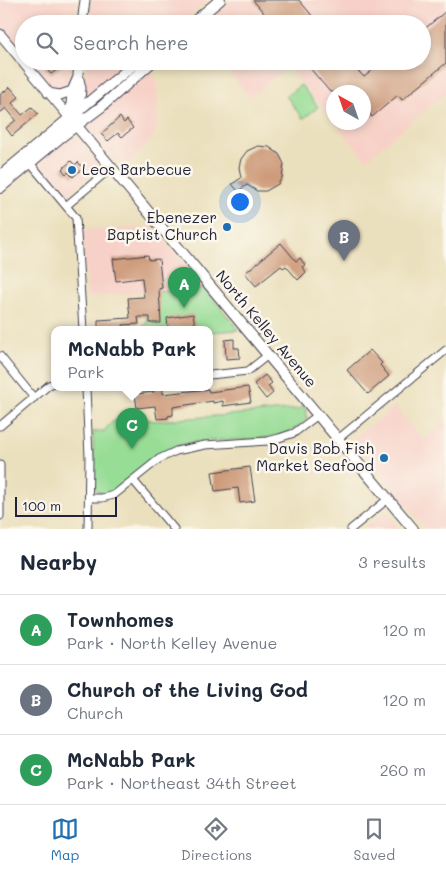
<!DOCTYPE html>
<meta charset="utf-8">
<style>
:root{--surface:#fff;--page:#f6f6f7;--text:#1f2937;--muted:#747a83;--line:#e0e1e3;--accent:#1f6fb2}
body{margin:0;font-family:Mali,sans-serif;background:var(--page);color:var(--text)}
.compass{position:absolute;left:326px;top:85px;width:45px;height:45px;border-radius:50%;background:var(--surface);box-shadow:0 2px 8px #0003;rotate:320deg}
.scale{position:absolute;left:15px;bottom:12px;width:102px;box-sizing:border-box;padding-left:5px;border:2px solid #22223b;border-top:0;font-size:14px;line-height:18px;white-space:nowrap;color:#22223b;-webkit-text-stroke:4px #fbf7ec;paint-order:stroke}
.you{position:absolute;left:239px;top:201px;width:18px;height:18px;margin:-12px;border:4px solid #fff;border-radius:50%;background:#1a73e8;box-shadow:0 0 0 8px #1a73e833}
.badge{display:grid;place-items:center;width:32px;height:32px;border-radius:50%;background:var(--accent);color:#fff;font-size:16px;font-weight:700}
.pin{position:absolute;translate:-50% -41px;filter:drop-shadow(0 1px 2px #0008)}
.pin::after{content:'';position:absolute;top:26px;width:18px;height:15px;background:inherit;clip-path:polygon(0 0,100% 0,50% 100%)}
.popup{position:absolute;left:51px;top:326px;width:162px;height:65px;box-sizing:border-box;display:grid;place-content:center;border-radius:10px;background:var(--surface);filter:drop-shadow(0 1px 4px #0005);font-size:16px;white-space:nowrap;color:var(--muted)}
.popup b{font-size:19px;color:var(--text)}
.popup::after{content:'';position:absolute;left:50%;top:100%;margin-left:-10px;border:10px solid transparent;border-top-color:var(--surface)}
.list{margin:0;padding:0;list-style:none}
h2{display:flex;justify-content:space-between;align-items:center;height:65px;margin:0;padding:0 20px;font-size:21px}
h2 small{font-size:16px;font-weight:400;color:var(--muted)}
.list li{display:grid;grid-template-columns:32px 1fr auto;gap:15px;align-items:center;box-sizing:border-box;height:70px;padding:0 20px;border-top:1px solid var(--line)}
.list b{display:block;font-size:19px;white-space:nowrap}
.list p{margin:0;font-size:16px;white-space:nowrap;color:var(--muted)}
.list em{font-size:16px;font-style:normal;color:var(--muted)}
.icon{flex:none;width:28px;height:28px;fill:none;stroke:currentColor;stroke-width:2;stroke-linecap:round;stroke-linejoin:round}
.map{position:relative;flex:none;width:446px;height:529px;overflow:hidden}
.search{position:absolute;background:var(--surface);box-shadow:0 2px 8px #0003;left:15px;right:15px;top:15px;height:55px;display:flex;align-items:center;gap:12px;box-sizing:border-box;padding:0 18px;border-radius:28px;color:var(--muted);font-size:19px}
.sheet{height:275px;background:var(--surface)}
nav{display:flex;justify-content:space-around;align-items:center;box-sizing:border-box;height:70px;border-top:1px solid var(--line);background:var(--surface);font-size:14px;color:var(--muted)}
nav a{display:grid;justify-items:center;gap:2px}
nav .on{color:var(--accent)}
.map>svg:first-child{display:block}
</style>
<div class="map">
<svg width="446" height="529" viewBox="0 0 446 529">
<rect width="100%" height="100%" fill="#fbf7ec"/>
<filter id="ink" filterUnits="userSpaceOnUse"><feTurbulence type="fractalNoise" baseFrequency=".02" numOctaves="2"/><feDisplacementMap in="SourceGraphic" scale="10" xChannelSelector="R" yChannelSelector="G"/><feConvolveMatrix kernelMatrix="1 2 1 2 8 2 1 2 1" color-interpolation-filters="sRGB"/></filter>
<filter id="wash" filterUnits="userSpaceOnUse"><feTurbulence type="fractalNoise" baseFrequency=".0096" numOctaves="4" result="noise"/><feDisplacementMap in="SourceGraphic" scale="20" xChannelSelector="R" yChannelSelector="G"/><feGaussianBlur stdDeviation="1.12" result="paint"/><feColorMatrix in="noise" values="0 0 0 0 0 0 0 0 0 0 0 0 0 0 0 0 0 1.4 0 .05"/><feComposite in="paint" operator="in"/></filter>
<g filter="url(#wash)">
<rect width="100%" height="100%" fill="#ebe0bd"/>
<path fill="#f7d1c8" d="M0,0H77L75,24H24V52L0,24Z
M92,0H209L180,24H90Z
M231,0H446V93L366,160L335,123L364,122V92H334L333,121L288,66L250,98L220,61H422V24H202Z
M31,61H71L68,89L66,91H56Z
M87,61H132L85,99L84,97Z
M148,71L157,81L158,122L154,134L147,145L122,170L92,134L89,124L91,120Z
M70,138L77,139L81,142L101,164L97,171L69,193L64,192L61,189L41,163L43,159Z
M154,227L204,288L85,297L87,290L83,230Z
M395,406L423,440L446,421V529H426L352,440Z
M386,511L401,529H364Z"/>
<path fill="#98dd96" stroke="#5d8068" d="M301,85L318,107L303,119L286,96Z
M204,288L239,330L210,332V330H145L144,325L147,324L145,293Z
M302,405L306,410L307,418C280,452 212,432 175,447C159,454 147,464 134,475C127,481 119,490 109,493C102,495 97,493 94,486L93,432L104,431L112,422L127,416L156,421L300,409Z"/>
<g id="blocks">
<path fill="#cd9a79" d="M253,0H299L319,24H273Z
M446,11V63L402,100L398,95L372,117L364,106V92H330L304,61H349L364,77L384,61H422V31Z
M51,61H62L61,67L51,74L44,67Z
M10,87L19,97L12,103L22,115L32,107L38,114L12,136L6,128L16,120L6,108L0,113V95Z
M120,117L124,123L127,120L133,128L122,137L118,133L108,141L101,134Z
M258,146L269,147L279,154L284,164L282,178L278,184L266,191H257L247,185L238,191L232,184L241,178L239,167L241,159L247,151Z
M71,161L75,165L78,162L83,168L73,177L68,172L66,174L62,169Z
M281,243L296,261L300,258L305,265L302,267L306,272L298,280L286,266L283,268L281,266L256,286L245,273Z
M148,255L149,260L159,259L162,288L159,289L161,323H150V317H138L139,324L123,325L124,329L98,330V320L130,318L128,298L144,297L142,278L116,281L113,259Z
M193,314L195,325L168,329L167,318Z
M234,339V348H239L240,358L226,359L225,340Z
M370,350L382,363L380,365L389,376L368,394L347,370Z
M265,375L272,383L268,386L273,393L266,399L254,384Z
M248,387L251,402L223,406V401L213,403V401L173,407V415L168,416V418L157,419L155,406L137,408L135,394L154,392L153,388H163V394L208,389L209,392Z
M250,467L255,501L240,503L238,488L215,491L212,472Z"/>
</g>
</g>
<g filter="url(#ink)">
<use href="#blocks" fill-opacity="0" stroke="#403e4e" stroke-width="1"/>
<g fill="none" stroke-linecap="round" stroke-linejoin="round">
<g stroke="#403e4e" stroke-width="9">
<path id="minor" d="M30,163L76,218L83,330
M66,206L112,167
M0,356L34,398
M210,375L248,371L268,355
M86,388L89,457L88,529
M0,426L49,385L54,383
M338,439L446,350
M0,465V516
M133,480L174,529
M89,498H102L114,495L159,459L176,451L205,445L268,441L279,438L294,433L318,415
M351,529L388,499"/>
</g>
<g stroke="#403e4e" stroke-width="11">
<path id="tertiary" d="M82,24L85,0
M0,34L70,118
M48,93L60,95L72,91
M79,114L81,88L78,75L79,61
M70,118L72,91L78,77"/>
</g>
<g stroke="#403e4e" stroke-width="12">
<path id="secondary" d="M191,24L220,0
M70,118L413,529
M0,176L138,61
M0,188L61,137L101,107L153,61"/>
</g>
<use href="#minor" stroke="#fff" stroke-width="7"/>
<use href="#tertiary" stroke="#fff" stroke-width="9"/>
<use href="#secondary" stroke="#fff" stroke-width="10"/>
</g>
</g>
<g fill="#1f6fb2" stroke="#fbf7ec" stroke-width="2">
<circle cx="72" cy="170" r="5"/>
<circle cx="227" cy="227" r="5"/>
<circle cx="384" cy="458" r="5"/>
</g>
<g text-anchor="middle" stroke-width="5" stroke-linejoin="round" paint-order="stroke">
<g font-size="15" fill="#22223b" stroke="#fbf7ec" text-anchor="end">
<text x="82" y="175" text-anchor="start">Leos Barbecue</text>
<text x="217" y="223">Ebenezer<tspan x="217" dy="17">Baptist Church</tspan></text>
<text x="374" y="454">Davis Bob Fish<tspan x="374" dy="17">Market Seafood</tspan></text>
</g>
<g font-size="15" fill="#22223b" stroke="#fbf7ec">
<text transform="translate(266 329) rotate(50)" y="5">North Kelley Avenue</text>
</g>
</g>
</svg>
<svg class="compass" viewBox="-18 -18 36 36"><path d="M0-13l5 13h-10z" fill="#e53935"/><path d="M0 13l5-13h-10z" fill="#747a83"/></svg>
<div class="scale">100 m</div>
<div class="you"></div>
<div class="pin badge" style="left:184px;top:308px;background:#2e9e5b">A</div>
<div class="pin badge" style="left:344px;top:261px;background:#6b7280">B</div>
<div class="pin badge" style="left:132px;top:449px;background:#2e9e5b">C</div>
<div class="popup"><b>McNabb Park</b>Park</div>
<div class="search"><svg class="icon" aria-label="search" viewBox="0 0 24 24"><circle cx="10" cy="10" r="6"/><path d="M15 15l6 6"/></svg>Search here</div>
</div>
<section class="sheet">
<h2>Nearby<small>3 results</small></h2>
<ul class="list">
<li><span class="badge" style="background:#2e9e5b">A</span><div><b>Townhomes</b><p>Park · North Kelley Avenue</p></div><em>120 m</em></li>
<li><span class="badge" style="background:#6b7280">B</span><div><b>Church of the Living God</b><p>Church</p></div><em>120 m</em></li>
<li><span class="badge" style="background:#2e9e5b">C</span><div><b>McNabb Park</b><p>Park · Northeast 34th Street</p></div><em>260 m</em></li>
</ul>
</section>
<nav>
<a class="on"><svg class="icon" aria-label="map" viewBox="0 0 24 24"><path d="M3 6l6-2 6 2 6-2v14l-6 2-6-2-6 2zM9 4v14M15 6v14"/></svg>Map</a>
<a><svg class="icon" aria-label="directions" viewBox="0 0 24 24"><path d="M12 3l9 9-9 9-9-9zM9 14v-3h6M13 9l2 2-2 2"/></svg>Directions</a>
<a><svg class="icon" aria-label="saved" viewBox="0 0 24 24"><path d="M7 4h10v16l-5-4-5 4z"/></svg>Saved</a>
</nav>
